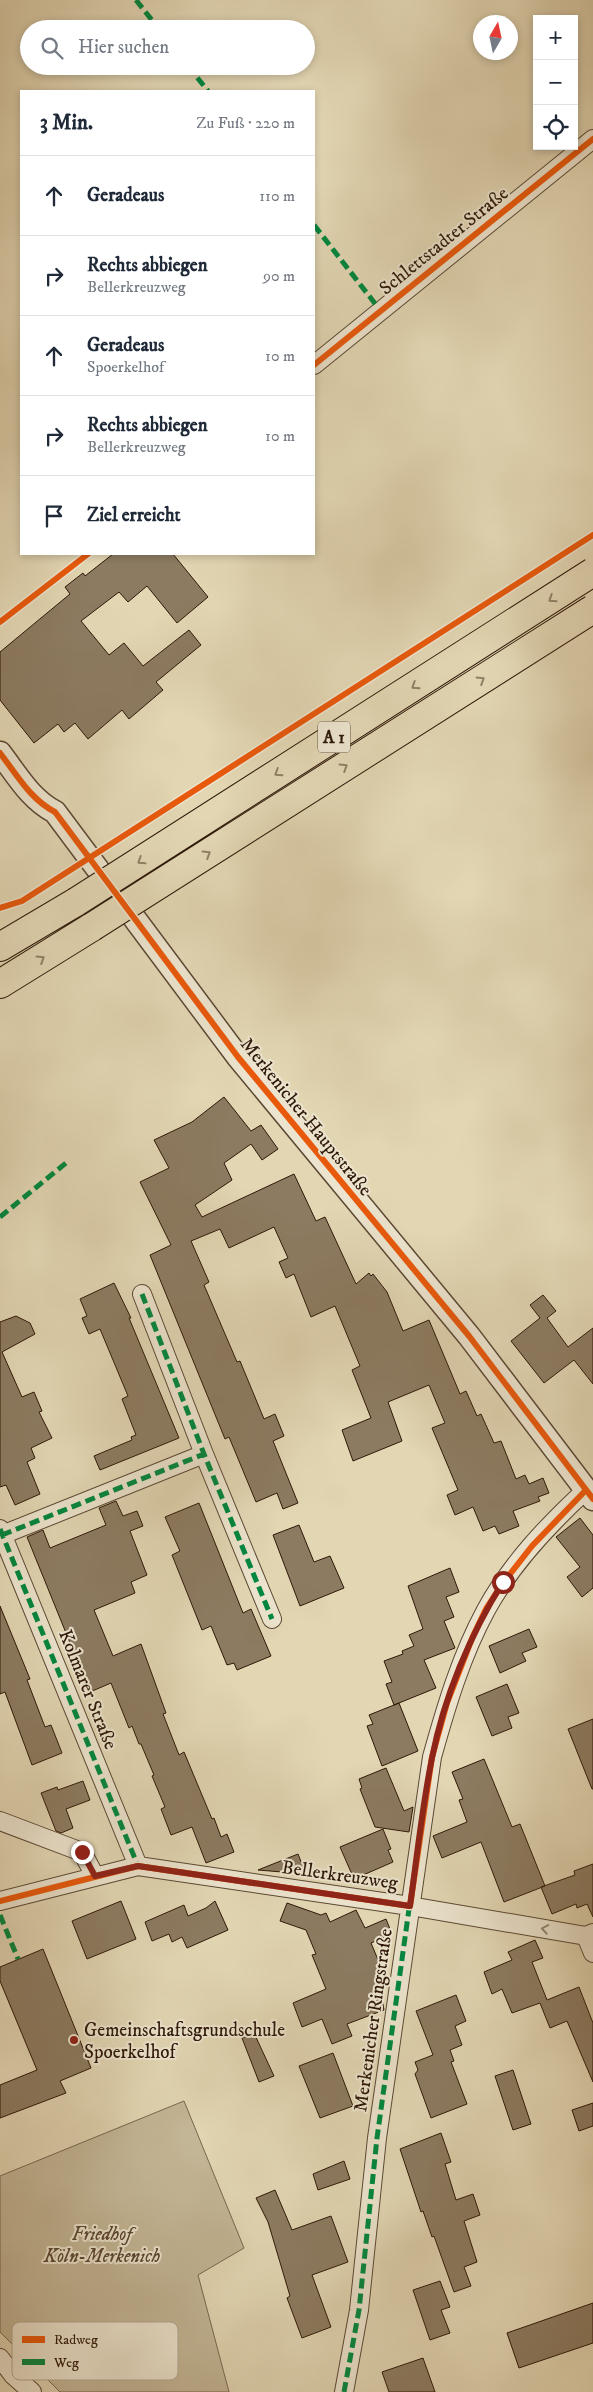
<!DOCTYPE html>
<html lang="de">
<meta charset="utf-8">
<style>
:root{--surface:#fff;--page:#f6f6f7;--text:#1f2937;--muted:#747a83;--line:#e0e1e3}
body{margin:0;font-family:"IM FELL DW Pica",serif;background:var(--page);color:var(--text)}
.controls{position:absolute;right:15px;top:15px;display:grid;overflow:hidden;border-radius:0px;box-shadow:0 2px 8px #0003}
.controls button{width:45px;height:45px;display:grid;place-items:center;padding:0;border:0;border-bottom:1px solid var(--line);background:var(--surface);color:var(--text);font:25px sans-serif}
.compass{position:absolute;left:473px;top:15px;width:45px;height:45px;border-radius:50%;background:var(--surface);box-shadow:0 2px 8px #0003;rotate:9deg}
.stop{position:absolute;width:15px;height:15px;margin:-11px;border:4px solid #8f2418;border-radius:50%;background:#fff}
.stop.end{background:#8f2418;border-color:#fff;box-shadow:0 1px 5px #0008}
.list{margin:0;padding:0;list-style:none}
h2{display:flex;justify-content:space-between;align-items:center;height:65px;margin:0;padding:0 20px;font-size:21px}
h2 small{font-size:16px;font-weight:400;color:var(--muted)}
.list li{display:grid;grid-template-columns:32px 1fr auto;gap:15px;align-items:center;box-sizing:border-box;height:80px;padding:0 20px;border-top:1px solid var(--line)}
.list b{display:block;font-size:19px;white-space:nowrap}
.list p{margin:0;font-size:16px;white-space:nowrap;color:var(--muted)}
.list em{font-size:16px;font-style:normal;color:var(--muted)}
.icon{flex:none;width:28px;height:28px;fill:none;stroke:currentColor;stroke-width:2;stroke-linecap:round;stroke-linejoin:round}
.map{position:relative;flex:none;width:593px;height:2392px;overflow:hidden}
.search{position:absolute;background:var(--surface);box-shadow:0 2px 8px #0003;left:20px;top:20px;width:295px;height:55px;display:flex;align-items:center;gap:12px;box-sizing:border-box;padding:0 18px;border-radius:28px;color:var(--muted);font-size:19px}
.panel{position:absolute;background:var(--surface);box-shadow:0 2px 8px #0003;left:20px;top:90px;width:295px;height:465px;border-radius:0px}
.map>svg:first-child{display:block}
</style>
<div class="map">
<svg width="593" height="2392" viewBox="0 0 593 2392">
<rect width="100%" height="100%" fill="#e2d6b3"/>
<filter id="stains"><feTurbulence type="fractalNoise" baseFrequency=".004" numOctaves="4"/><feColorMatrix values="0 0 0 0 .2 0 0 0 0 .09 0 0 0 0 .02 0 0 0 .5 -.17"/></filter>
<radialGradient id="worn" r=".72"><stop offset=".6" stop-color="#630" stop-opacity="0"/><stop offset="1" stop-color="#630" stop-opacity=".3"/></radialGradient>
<path fill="#c3b696" stroke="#78674f" d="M184,2101L244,2248L198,2275L229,2392H60L0,2332V2176Z"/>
<path fill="#8c7b61" stroke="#2e1808" d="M113,554H173L208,597L177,623L147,586L128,602L119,592L81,621L109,655L124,643L143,666L189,630L201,645L156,682L163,690L129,719L122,710L88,739L75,723L64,732L58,724L34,743L0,700V652L70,594L65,587L83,573L85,576Z
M224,1097L251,1131L261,1125L278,1149L262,1160L251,1144L224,1163L232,1180L195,1205L202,1217L294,1174L316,1221L325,1217L356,1284L369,1273L371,1276L373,1274L387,1292L403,1331L429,1320L460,1394L466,1391L477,1416L481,1414L494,1443L501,1441L516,1479L525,1475L529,1484L543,1478L549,1493L538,1497L540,1501L513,1511L519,1526L499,1534L495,1526L483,1531L473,1507L455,1515L447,1495L458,1490L432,1428L445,1423L429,1385L388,1402L402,1441L353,1461L342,1430L371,1418L352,1370L360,1366L335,1306L311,1317L294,1274L286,1278L279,1262L288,1258L274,1227L229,1248L220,1229L191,1241L209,1282L204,1285L237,1362L240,1361L264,1419L275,1414L284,1436L273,1441L298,1503L283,1509L277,1493L256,1502L229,1437L225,1439L150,1255L171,1245L140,1182L169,1168L154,1140L192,1122Z
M114,1283L131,1318H129L179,1438L100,1470L94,1456L132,1440L131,1437L136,1435L122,1399L128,1396L100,1329L89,1334L82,1318L87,1316L80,1299Z
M543,1295L556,1311L547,1318L568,1347L593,1328V1384L574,1360L544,1383L511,1341L540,1318L530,1305Z
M16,1316L30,1323L35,1334L2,1352L22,1397L34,1392L42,1411L39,1412L52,1438L31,1448L35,1458L27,1462L40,1494L15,1505L6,1485L0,1487V1322Z
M116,1501L123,1516L137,1511L143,1526L130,1531L147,1575L131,1582L135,1593L94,1610L113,1656L141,1644L166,1713L163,1714L179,1755L184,1752L212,1819L214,1818L221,1837L227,1834L234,1852L206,1863L192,1827L171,1835L161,1809L165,1807L152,1776L154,1775L141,1744H139L132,1726L129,1728L111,1683L90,1692L27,1537L43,1530L50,1548L106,1525L99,1508Z
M199,1503L243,1613L251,1609L271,1656L237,1670L234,1663L227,1665L211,1626L202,1630L172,1555L180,1551L165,1517Z
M580,1518L593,1535V1588L582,1597L567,1577L580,1567L556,1537Z
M299,1525L314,1562L330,1556L344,1588L300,1606L273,1535Z
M450,1568L459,1592L446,1597L454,1617L444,1621L455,1648L424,1660L436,1688L394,1705L386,1684L392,1682L384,1661L403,1654L402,1651L414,1646L409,1635L423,1629L408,1586Z
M0,1606L30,1679L27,1680L45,1727L51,1725L62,1753L32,1765L5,1692L0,1694Z
M529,1629L537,1647L522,1653L526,1661L500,1673L489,1646Z
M507,1684L519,1713L508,1717L512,1728L492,1736L476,1697Z
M399,1703L418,1751L382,1766L367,1726L373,1724L369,1715Z
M593,1719V1789H592L568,1729Z
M484,1759L512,1827L520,1824L545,1886L504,1902L481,1842L442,1858L433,1836L467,1822L459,1800L463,1799L452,1772Z
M386,1768L404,1811L413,1807L409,1832L375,1827L360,1789L362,1788L359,1779Z
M83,1781L90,1800L66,1809L73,1828L61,1833L56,1831L41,1793L57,1787L58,1790Z
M383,1829L391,1849L388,1850L393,1862L354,1879L340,1847Z
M298,1854L306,1874L258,1870Z
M593,1864V1917L587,1904L577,1908L576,1904L552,1914L541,1887L575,1875L574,1871Z
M121,1901L136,1939L87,1959L72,1921Z
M215,1901L228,1930L187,1948L182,1937L172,1942L169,1934L152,1941L145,1922L184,1905L188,1916L206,1908Z
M287,1903L321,1915L326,1913L330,1922L356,1910L365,1928L386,1919L392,1934L371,1943L386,1979L379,1982L384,2010L347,2024L352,2036L332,2044L322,2019L302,2027L293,2003L326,1989L312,1955L316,1954L306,1930L280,1921Z
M535,1940L543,1958L532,1962L547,2000L579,1987L593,2023V2082L567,2021L550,2028L540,2003L512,2013L502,1989L492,1994L484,1972L512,1960L508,1952Z
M43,1949L91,2068L60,2081L66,2093L0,2118V2085L37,2070L0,1981V1967Z
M456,1995L466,2021L455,2026L462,2045L450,2050L454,2061L451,2062L467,2104L431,2118L415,2074L418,2070L415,2062L433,2055L416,2011Z
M254,2033L274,2076L259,2082L242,2038Z
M333,2053L353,2106L320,2118L299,2066Z
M513,2070L531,2124L513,2130L495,2076Z
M593,2103V2126L579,2131L572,2110Z
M441,2133L451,2162L445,2164L456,2200L473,2194L480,2215L464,2221L477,2262L464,2267L471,2286L454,2292L434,2236L432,2237L423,2211L421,2212L400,2149Z
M344,2161L350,2179L318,2190L313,2174Z
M275,2190L292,2230L331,2216L348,2262L312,2275L331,2327L302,2338L287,2298L290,2296L268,2222L256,2198Z
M440,2281L450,2307L441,2310L450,2333L430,2340L413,2290Z
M593,2303V2343L519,2368L507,2333Z
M122,2340L143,2366L125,2380L104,2354Z
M423,2358L435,2392H389L382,2372Z"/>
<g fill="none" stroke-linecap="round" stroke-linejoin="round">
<g stroke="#5b4833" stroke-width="20">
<path id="minor" d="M314,365L593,139
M142,1294L204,1454L272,1619
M0,1529L138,1866
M2,1535L204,1454
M0,1821L82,1852L95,1876
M0,1901L138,1866L410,1906L586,1936L593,1933
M586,1936L593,1953
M0,2358L13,2375L32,2392
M344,2392L359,2310L377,2138L432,1757C446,1707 461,1656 486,1610C511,1564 548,1525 586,1490"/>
</g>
<g stroke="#5b4833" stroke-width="25">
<path id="tertiary" d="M0,753C17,775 30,799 55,812L238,1057L469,1336L593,1499"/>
</g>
<g stroke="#2e1808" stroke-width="30">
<path id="motorway" d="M0,947L76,902
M0,984L92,927"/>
</g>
<use href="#minor" stroke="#ece4ce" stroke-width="18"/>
<use href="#tertiary" stroke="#ece4ce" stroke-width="22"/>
<use href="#motorway" stroke="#e2d6b3" stroke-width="28"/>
<g stroke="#2e1808" stroke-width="30" stroke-linecap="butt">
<path id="motorway-bridge" d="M76,902L593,572
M92,927L593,609"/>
</g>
<use href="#motorway-bridge" stroke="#e2d6b3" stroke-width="28"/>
<path stroke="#00873e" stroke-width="5" stroke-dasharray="10 5" stroke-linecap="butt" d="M136,0L159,29
M188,66L208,91
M314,225L380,310
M0,1217L66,1163
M142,1294L204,1454L272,1619
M0,1529L138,1866
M2,1535L204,1454
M0,1915L18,1959
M344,2392L359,2310L377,2138L410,1902"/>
<g stroke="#ece4ce" stroke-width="9">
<path id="cycleway" d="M314,365L593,139
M0,622L88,554
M0,753C17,775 30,799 55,812L238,1057L469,1336L593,1499
M0,908L22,901L593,535
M0,1901L138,1866L410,1906L432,1757L447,1703L473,1636L486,1609L503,1583L532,1546L586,1490"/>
</g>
<use href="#cycleway" stroke="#e8590c" stroke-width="6"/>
</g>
<defs><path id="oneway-chevron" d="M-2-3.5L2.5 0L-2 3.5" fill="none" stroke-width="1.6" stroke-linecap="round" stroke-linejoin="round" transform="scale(1.25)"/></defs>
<g stroke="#918066">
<use href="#oneway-chevron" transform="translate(552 599) rotate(147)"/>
<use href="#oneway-chevron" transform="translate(481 680) rotate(-32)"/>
<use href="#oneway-chevron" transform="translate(415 686) rotate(147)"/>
<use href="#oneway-chevron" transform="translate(344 767) rotate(-32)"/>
<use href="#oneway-chevron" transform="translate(278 773) rotate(147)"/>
<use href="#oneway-chevron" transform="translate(207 854) rotate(-32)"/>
<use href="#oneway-chevron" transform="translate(141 861) rotate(147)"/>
<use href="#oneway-chevron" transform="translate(41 959) rotate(-32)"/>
</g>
<use stroke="#968875" href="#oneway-chevron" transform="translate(545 1929) rotate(-170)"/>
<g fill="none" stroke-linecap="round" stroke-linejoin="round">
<path stroke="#8f2418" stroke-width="6" d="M82,1852L95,1876L138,1866L410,1906C417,1857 422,1807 432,1758C444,1697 470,1635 503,1582"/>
</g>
<circle fill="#8f2418" stroke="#ece4ce" stroke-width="2" cx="74" cy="2040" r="5"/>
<g text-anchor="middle" stroke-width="4" stroke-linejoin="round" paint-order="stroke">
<rect fill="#ece4ce" stroke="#675543" stroke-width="1" x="318" y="721.5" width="32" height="31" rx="4"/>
<g font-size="18" font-weight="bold" fill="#2e1808">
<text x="334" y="743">A 1</text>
</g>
<g font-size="19" fill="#2e1808" stroke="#ece4ce">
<text transform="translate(443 240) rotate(-39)" y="7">Schlettstadter Straße</text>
<text transform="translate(307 1116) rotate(51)" y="7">Merkenicher Hauptstraße</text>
<text transform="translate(89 1689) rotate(68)" y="7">Kolmarer Straße</text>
<text transform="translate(340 1874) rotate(8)" y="7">Bellerkreuzweg</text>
<text transform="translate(372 2020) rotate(-82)" y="7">Merkenicher Ringstraße</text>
</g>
<g font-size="19" fill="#2e1808" stroke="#ece4ce" text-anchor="start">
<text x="84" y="2036">Gemeinschaftsgrundschule<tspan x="84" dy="22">Spoerkelhof</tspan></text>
</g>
<g font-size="19" font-style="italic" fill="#5b4733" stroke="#ece4ce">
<text x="102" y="2240">Friedhof<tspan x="102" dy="22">Köln-Merkenich</tspan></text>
</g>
</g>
<rect x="12" y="2322" width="166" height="58" rx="8" fill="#ece4ce" stroke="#b3a793" stroke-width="1"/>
<rect x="22" y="2336" width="23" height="7" fill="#e8590c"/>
<rect x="22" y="2359" width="23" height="6" fill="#00873e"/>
<g font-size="14" fill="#2e1808">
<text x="54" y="2344">Radweg</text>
<text x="54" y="2367">Weg</text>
</g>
<rect width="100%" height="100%" filter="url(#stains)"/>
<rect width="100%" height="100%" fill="url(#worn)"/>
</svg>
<div class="controls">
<button>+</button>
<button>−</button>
<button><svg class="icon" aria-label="locate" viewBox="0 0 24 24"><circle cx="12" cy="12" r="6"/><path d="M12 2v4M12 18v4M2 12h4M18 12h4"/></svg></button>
</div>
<svg class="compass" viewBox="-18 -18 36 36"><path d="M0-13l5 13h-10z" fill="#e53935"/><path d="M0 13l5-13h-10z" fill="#747a83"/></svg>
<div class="stop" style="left:503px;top:1582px"></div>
<div class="stop end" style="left:82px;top:1852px"></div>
<div class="search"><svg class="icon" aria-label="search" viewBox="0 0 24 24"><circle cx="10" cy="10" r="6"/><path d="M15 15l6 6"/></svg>Hier suchen</div>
<section class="panel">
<h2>3 Min.<small>Zu Fuß · 220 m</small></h2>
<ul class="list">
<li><svg class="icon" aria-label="ahead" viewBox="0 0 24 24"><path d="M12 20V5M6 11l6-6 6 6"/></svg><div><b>Geradeaus</b></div><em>110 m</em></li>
<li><svg class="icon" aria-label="right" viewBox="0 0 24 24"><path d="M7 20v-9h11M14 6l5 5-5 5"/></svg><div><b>Rechts abbiegen</b><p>Bellerkreuzweg</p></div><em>90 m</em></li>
<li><svg class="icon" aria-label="ahead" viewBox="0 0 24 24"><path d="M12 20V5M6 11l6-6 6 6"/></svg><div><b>Geradeaus</b><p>Spoerkelhof</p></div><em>10 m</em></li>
<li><svg class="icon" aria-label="right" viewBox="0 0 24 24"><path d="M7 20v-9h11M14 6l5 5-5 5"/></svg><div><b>Rechts abbiegen</b><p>Bellerkreuzweg</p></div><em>10 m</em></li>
<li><svg class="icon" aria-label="arrive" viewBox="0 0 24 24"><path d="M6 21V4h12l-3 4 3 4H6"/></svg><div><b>Ziel erreicht</b></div></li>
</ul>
</section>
</div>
